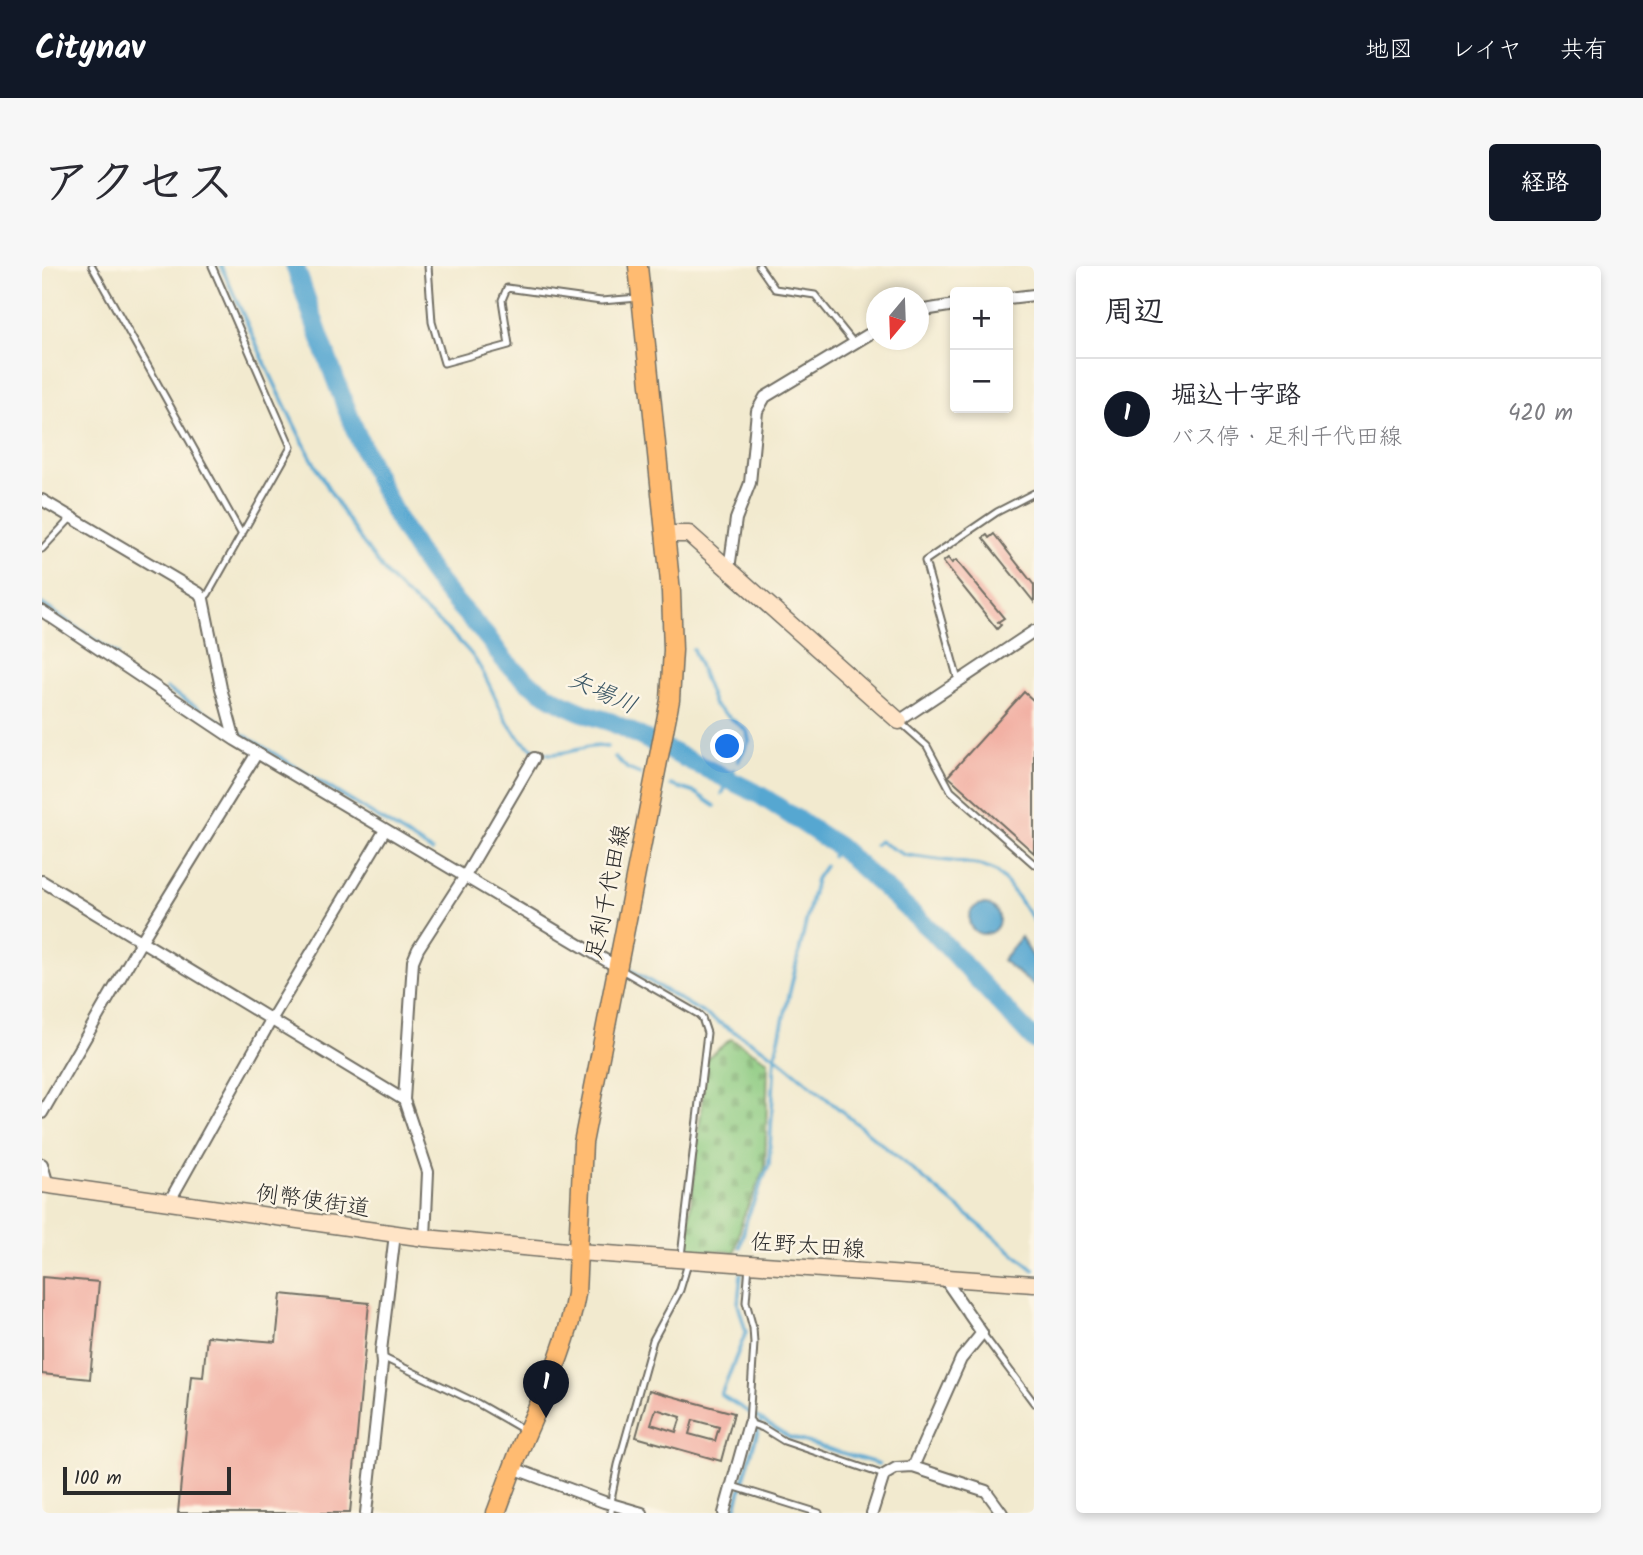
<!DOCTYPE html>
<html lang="ja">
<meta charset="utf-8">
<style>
:root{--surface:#fff;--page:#f7f7f7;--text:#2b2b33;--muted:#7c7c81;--line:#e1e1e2;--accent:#111827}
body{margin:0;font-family:Kalam,"Klee One",sans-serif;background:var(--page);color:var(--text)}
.controls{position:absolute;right:21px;top:21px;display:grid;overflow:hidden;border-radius:7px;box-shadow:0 4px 10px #0003}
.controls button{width:63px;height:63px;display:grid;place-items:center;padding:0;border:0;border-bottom:2px solid var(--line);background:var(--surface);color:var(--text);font:35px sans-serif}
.compass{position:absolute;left:824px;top:21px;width:63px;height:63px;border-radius:50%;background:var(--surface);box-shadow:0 4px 10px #0003;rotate:199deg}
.scale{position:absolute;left:21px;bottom:18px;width:168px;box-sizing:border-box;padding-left:7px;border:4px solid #2b2b2b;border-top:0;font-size:19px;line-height:24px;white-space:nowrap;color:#2b2b2b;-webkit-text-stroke:5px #fcf5e5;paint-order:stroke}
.you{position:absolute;left:686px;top:481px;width:24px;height:24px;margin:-18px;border:5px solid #fff;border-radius:50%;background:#1a73e8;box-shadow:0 0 0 10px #1a73e833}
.badge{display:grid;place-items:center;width:46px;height:46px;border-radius:50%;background:var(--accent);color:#fff;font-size:23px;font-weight:700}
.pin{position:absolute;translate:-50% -58px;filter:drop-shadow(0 2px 4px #0008)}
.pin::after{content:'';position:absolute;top:37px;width:24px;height:21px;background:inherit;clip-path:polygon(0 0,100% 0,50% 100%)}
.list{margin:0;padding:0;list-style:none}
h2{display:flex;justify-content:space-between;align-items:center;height:91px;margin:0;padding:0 28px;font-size:30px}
h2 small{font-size:23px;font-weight:400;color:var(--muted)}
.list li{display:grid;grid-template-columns:46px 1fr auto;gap:21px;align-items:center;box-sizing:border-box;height:112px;padding:0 28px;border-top:2px solid var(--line)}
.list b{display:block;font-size:26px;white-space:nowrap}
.list p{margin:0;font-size:23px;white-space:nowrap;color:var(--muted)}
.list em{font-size:23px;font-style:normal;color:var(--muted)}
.map{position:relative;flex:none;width:992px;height:1247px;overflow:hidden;border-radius:7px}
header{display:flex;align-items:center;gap:42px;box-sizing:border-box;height:98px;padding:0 35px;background:var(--accent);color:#fff}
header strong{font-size:33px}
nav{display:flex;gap:38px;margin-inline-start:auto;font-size:24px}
.intro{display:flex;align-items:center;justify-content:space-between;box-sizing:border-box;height:168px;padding:0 42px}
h1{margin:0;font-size:49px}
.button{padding:18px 32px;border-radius:7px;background:var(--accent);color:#fff;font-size:24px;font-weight:700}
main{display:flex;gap:42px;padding:0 42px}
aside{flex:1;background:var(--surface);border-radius:7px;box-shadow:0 4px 10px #0003}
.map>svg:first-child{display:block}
</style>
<header>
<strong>Citynav</strong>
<nav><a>地図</a><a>レイヤ</a><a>共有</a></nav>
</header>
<div class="intro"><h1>アクセス</h1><a class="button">経路</a></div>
<main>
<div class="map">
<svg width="992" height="1247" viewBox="0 0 992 1247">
<defs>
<pattern id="cemetery-stones" width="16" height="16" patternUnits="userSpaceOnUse" patternTransform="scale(1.75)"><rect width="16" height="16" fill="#8dcb82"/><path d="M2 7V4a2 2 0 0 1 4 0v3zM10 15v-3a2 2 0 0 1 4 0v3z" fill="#7aae70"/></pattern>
</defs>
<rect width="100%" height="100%" fill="#fcf5e5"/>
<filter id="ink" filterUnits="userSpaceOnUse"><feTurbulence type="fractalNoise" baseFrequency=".0143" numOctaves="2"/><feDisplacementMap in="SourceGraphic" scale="14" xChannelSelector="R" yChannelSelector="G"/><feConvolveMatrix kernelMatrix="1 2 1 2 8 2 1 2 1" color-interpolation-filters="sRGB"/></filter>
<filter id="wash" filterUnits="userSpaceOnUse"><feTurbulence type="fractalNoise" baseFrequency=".00686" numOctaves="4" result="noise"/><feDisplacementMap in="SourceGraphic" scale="28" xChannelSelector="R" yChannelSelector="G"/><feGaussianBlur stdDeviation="1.57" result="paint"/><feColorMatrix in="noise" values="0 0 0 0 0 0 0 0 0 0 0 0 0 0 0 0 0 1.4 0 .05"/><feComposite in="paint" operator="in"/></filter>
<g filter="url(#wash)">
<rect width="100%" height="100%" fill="#f2eacf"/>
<path fill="url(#cemetery-stones)" stroke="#5c7b56" stroke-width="2" d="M689,773L726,795L723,902L701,951L693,986L644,983L665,792Z"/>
<path fill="#57a7d1" stroke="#41697e" stroke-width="2" d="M927 653a15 15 0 1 1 30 0a15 15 0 1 1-30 0Z
M979,671L992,693V720L960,694Z"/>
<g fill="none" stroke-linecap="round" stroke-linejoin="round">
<path stroke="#57a7d1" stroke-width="3.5" d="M179,0C227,104 270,213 341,304C366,336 404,357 429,388C453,417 459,466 493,484C516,496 542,476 565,481
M0,338L75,389
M651,383L672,439L705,465L707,475L696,495
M125,423L187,460
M194,464L390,585
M573,491L586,503L598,508
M629,519L654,527L673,540
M680,528L692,504
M833,579L837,575L862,589L937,599L954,606L966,618L992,655
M790,590L797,581
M817,599L822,592
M589,704L733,790L992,1004
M698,981L705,952L727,899L733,790L774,613L783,600
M699,1008L696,1038L704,1066L679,1129L747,1171L837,1198
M692,1247L719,1154"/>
<path stroke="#57a7d1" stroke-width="19" d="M253,0C289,103 324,212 386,302C403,327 425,348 445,371C452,379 457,389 464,396C493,426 530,445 569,456L718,529L797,581L895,670L992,774"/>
</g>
<g id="blocks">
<path fill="#f2b1a4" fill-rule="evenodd" d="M952,268L992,319V336L941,272L945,269L947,272Z
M906,292L910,297L914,294L962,352L956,356L959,359L955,363L901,296Z
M982,426L992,435V587L906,510Z
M0,1011L57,1016L48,1113L0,1108Z
M239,1028L327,1037L308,1247H136L149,1110L161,1111L165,1070L234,1076Z
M607,1124L692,1147L679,1195L594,1171ZM614,1143L639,1151L634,1166L609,1158ZM651,1154L677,1161L673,1175L647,1168Z"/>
</g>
</g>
<g filter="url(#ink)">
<use href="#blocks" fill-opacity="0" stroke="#716e64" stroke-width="2"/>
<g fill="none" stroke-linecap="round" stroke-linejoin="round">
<g stroke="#716e64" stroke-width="9">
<path id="lane" d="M50,0L200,269
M386,0L390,56L402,97L467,79L460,34L465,22L559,35L597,32
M717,0L733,23L773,29L811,76
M0,283L29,252
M161,333L166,328L249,181L170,0
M916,414L883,295L955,246L992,227
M859,457L885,480L909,525L992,598
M578,703L656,748L660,752L665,767L639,990
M707,999L704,1036L711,1062L712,1077L707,1157L721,1162L742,1175L842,1209
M940,1067L992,1137
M340,1091L435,1137L482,1164
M690,1220L777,1247
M569,1247L570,1228L576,1199L611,1074L638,1024L647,994"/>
</g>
<g stroke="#716e64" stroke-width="14">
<path id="street" d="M966,32L992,29
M876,45L913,39
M0,234L157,327L161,333L179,422L193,474
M687,303L694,253L708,217L715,145L723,131L834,64
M0,345L193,474L575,701
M857,455L992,365
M0,615L362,834
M0,847L100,674L215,487
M0,898L6,919
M127,936L229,754L343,564
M383,972L386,906L362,834L371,695L376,683L423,610L492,492
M871,1201L919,1093L940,1067L902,1012
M471,1202L562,1236L600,1247
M324,1247L340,1098L339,1085L353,968
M682,1247L707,1157
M830,1247L842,1209L854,1202L871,1201L944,1225L960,1247"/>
</g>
<g stroke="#716e64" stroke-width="19">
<path id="secondary" d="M624,268H647L857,455
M0,918L383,972L536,986L992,1018"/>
</g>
<g stroke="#716e64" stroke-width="21">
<path id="primary" d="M454,1247C464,1220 474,1192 485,1166C505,1120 526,1077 534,1028L541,877L628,434L631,384L629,326L596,0"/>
</g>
<use href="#lane" stroke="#fff" stroke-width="5"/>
<use href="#street" stroke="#fff" stroke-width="10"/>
<use href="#secondary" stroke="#ffe4c6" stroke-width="16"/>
<use href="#primary" stroke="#ffbb71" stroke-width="18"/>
</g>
</g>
<g text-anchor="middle" stroke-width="5" stroke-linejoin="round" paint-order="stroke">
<g font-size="23" fill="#2b2b2b" stroke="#fcf5e5">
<text transform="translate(565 626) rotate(-78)" y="8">足利千代田線</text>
<text transform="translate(271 934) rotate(8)" y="8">例幣使街道</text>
<text transform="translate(766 979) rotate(4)" y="8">佐野太田線</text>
</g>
<g font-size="24" font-style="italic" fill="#3a5665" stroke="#fcf5e5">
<text transform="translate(561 426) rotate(24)" y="8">矢場川</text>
</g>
</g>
</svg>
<div class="controls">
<button>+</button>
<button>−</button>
</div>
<svg class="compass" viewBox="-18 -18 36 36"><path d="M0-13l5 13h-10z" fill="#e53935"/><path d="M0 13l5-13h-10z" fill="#7c7c81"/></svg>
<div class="scale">100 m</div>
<div class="you"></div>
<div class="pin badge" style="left:504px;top:1152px">1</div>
</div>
<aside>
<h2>周辺<small></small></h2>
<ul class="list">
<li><span class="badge">1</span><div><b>堀込十字路</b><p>バス停 · 足利千代田線</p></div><em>420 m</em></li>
</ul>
</aside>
</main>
